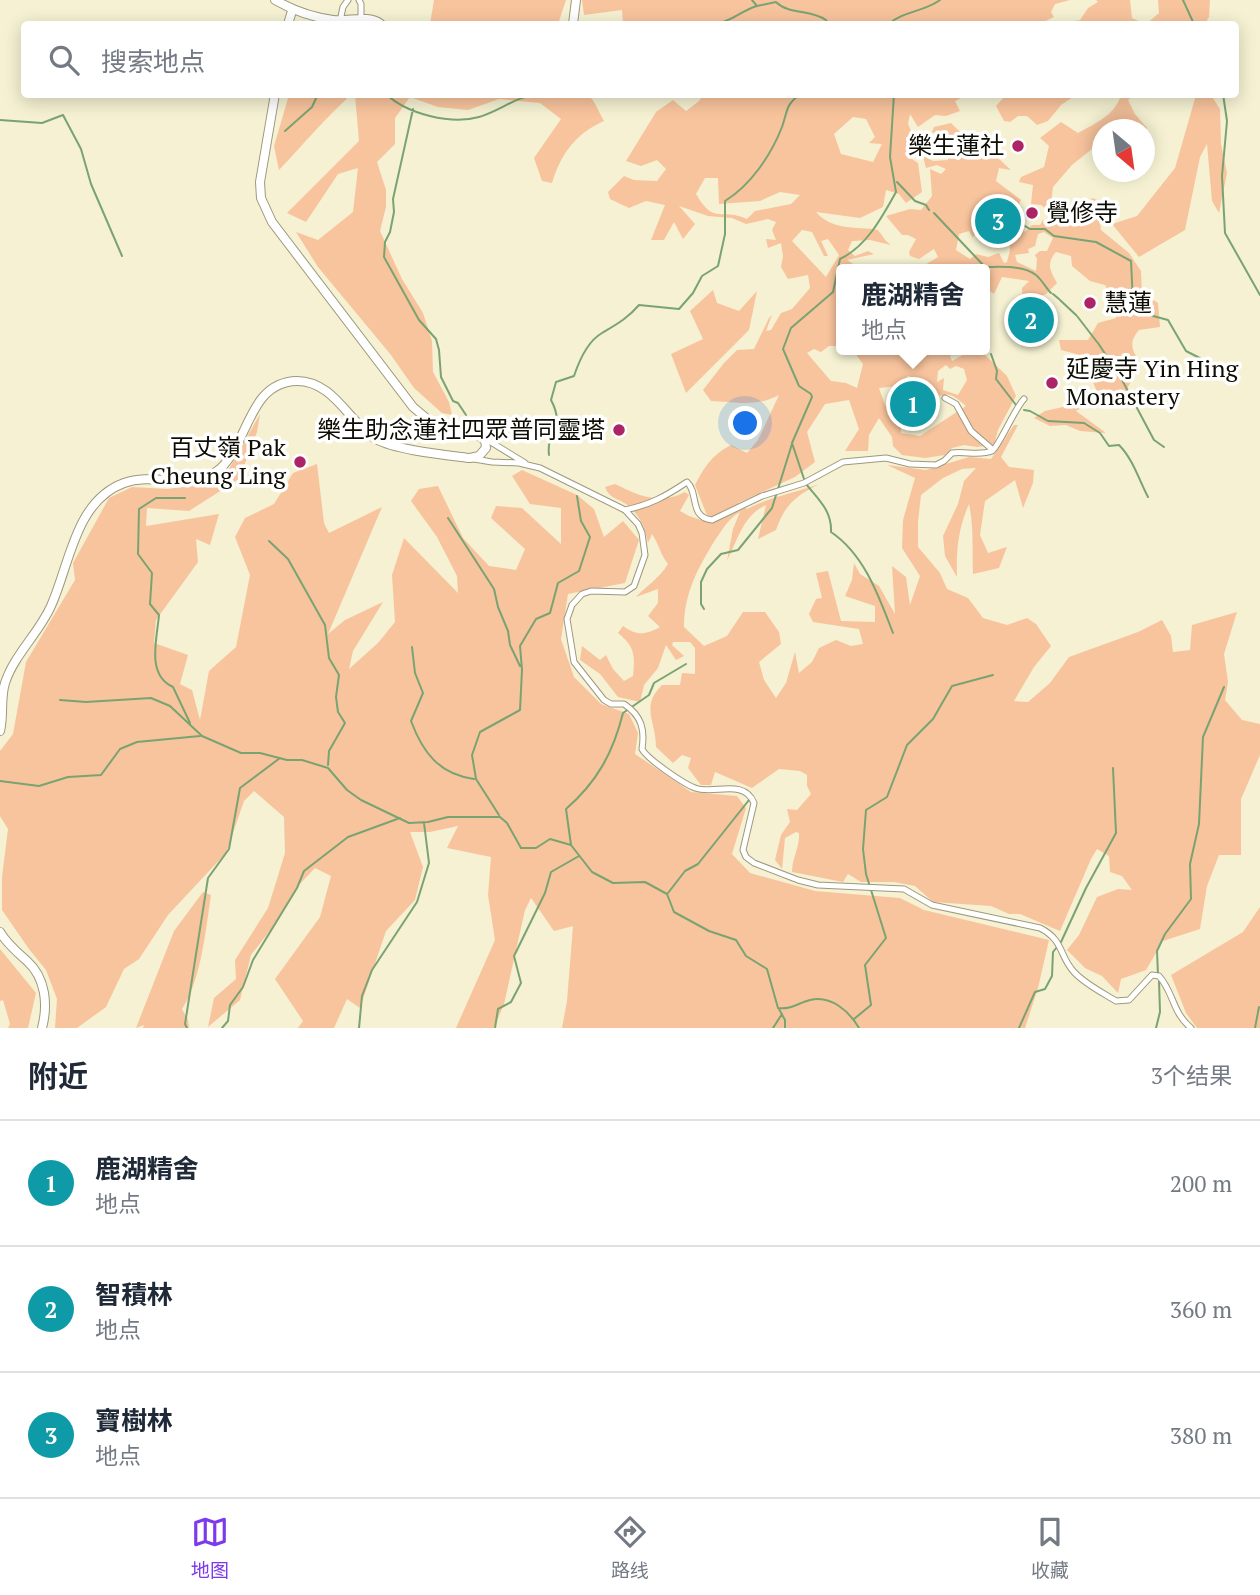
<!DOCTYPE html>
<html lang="zh">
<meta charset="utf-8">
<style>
:root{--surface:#fff;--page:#f2f2f3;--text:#1f2937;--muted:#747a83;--line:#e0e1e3;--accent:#7c3aed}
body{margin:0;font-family:"PT Serif","Noto Sans SC",serif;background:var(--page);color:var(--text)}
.compass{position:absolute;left:1092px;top:119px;width:63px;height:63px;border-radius:50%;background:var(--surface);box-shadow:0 4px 18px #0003;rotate:151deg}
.you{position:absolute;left:746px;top:424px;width:24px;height:24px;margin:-18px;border:5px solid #fff;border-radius:50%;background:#1a73e8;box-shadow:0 0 0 10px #1a73e833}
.badge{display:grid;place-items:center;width:46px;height:46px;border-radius:50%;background:var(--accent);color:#fff;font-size:23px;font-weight:700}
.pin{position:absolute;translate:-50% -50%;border:4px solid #fff;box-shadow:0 2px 7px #0006}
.popup{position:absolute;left:836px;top:264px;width:154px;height:91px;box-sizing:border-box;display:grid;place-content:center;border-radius:7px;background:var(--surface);filter:drop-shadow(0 2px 5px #0005);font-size:23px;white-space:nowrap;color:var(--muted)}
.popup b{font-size:26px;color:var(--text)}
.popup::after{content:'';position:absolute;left:50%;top:100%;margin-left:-14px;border:14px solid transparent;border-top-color:var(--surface)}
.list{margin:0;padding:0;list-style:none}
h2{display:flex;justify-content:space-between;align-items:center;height:91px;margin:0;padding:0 28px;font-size:30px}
h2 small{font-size:23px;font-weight:400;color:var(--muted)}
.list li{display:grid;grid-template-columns:46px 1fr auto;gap:21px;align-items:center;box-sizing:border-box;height:126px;padding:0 28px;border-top:2px solid var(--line)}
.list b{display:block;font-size:26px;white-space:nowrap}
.list p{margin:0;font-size:23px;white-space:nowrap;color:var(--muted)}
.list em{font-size:23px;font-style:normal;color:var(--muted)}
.icon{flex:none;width:38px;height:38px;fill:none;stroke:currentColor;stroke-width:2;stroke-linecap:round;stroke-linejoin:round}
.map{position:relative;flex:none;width:1260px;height:1028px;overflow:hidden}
.search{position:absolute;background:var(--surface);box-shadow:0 4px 18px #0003;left:21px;right:21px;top:21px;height:77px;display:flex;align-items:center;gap:18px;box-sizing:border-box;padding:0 24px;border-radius:7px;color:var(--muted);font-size:26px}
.sheet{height:469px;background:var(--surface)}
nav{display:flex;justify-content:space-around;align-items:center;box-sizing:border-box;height:98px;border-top:2px solid var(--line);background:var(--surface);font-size:19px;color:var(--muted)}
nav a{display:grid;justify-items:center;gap:4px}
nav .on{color:var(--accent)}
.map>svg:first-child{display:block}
</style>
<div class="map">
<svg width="1260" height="1028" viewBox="0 0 1260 1028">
<rect width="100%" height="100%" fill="#f5f1d2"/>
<path fill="#f8c49d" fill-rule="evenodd" d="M434,0H566L558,24H430Z
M582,0H1070L1055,4L1051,12L1054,17L1039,24H623L622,10L584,15Z
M1096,0H1130L1132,18L1146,24L1159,13L1158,0H1210L1209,17L1205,24H1057L1080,20L1088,8L1098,2Z
M456,94L477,97L484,94L588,95C596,102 598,111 604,121C575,134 561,154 552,183L542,181L534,158L561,119L540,103L499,99L468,110L438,107L410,97L395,118V144L377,162L386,190V207L380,231L402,279L423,313L432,341L433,372L449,402L452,415L442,413L414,388L391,355L318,267L296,232L318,240L353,212L358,168L338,174L306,222L287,213L359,141L355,95Z
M289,95H351C325,118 303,145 279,170L274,146Z
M703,95H967L955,101L960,111L946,116L935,115L918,127L910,114L908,124L914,138L910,149L916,150L919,142L917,153L909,152V157L918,163L922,192L906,203L899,194L886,190L883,207L860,218L816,212C832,231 856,226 878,230L886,241L891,245L870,240L852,241L848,250L855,256L868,251L874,254L847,260L853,264L878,269H841V346H829L821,352L814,349L807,353L831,381L846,383L857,388L863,364L857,356L858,350H959L950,356L952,361L972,350H980L1007,376L1016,396L998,430L994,445L977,447L964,445L952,448L945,455L925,458L902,455L893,446L892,437L879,418L869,435L868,451H845L859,429L849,400L825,404L807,432L815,462L795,477L738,503L747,509C770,497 795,493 819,484C796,496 785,504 776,530L758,539L766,505C744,514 737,541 727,561L733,529L740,512C728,519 723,529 715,540C698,568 684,593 684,627L704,646L727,636L743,612H765L779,632L781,644L759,662L764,680L776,698L786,683L795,652L799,673L812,662L819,648L836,640L851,646L863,644L859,629L813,622L809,614L816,599L822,598L816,573L828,571L841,621L875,622V606L845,596L852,580L854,563L860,574L879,586L895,614L892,566L906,577L910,605L920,576L902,548L903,520L915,478L887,465L926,470L969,457L991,459L1014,425H1018L1001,457L1009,467L1034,470L1033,483L1023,508L1015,480L985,501L980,535L988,553L1007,547L999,568L973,574C972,550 974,528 969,504C958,529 956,551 957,577L945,556L943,536L958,504L964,481L976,468L962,469L943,478L921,495L918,522V547L940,573L947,589L968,598L983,618L1007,625L1027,618L1036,624L1051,646L1034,667L1014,701L1028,702L1050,683L1069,657L1138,632L1162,620L1171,636L1173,652L1190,650L1192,625L1237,612L1224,654L1228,682L1225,700L1242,720L1260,724V755L1241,799V855H1219L1207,886L1200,929L1163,941L1146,970L1121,979L1118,993L1102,976L1085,968L1067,950L1079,935L1097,897L1118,889L1132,890L1122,876L1110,872L1109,856L1097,849L1091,859L1060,931L1020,914H1009L991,906L933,902L915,886L894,882H861L848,874L843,882L792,872C792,858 800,847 799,833L796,832L785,838L782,869L775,860L781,835L790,822L787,809L797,810L811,794L807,786V775L800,771L779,769L752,788L715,772L711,785H701L688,768L691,758L682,755L673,763L656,747C656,721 640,707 662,685H680L682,673L695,674V648L690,642H673L672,645L684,656L676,660L666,645L658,668L644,685L640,702L618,697L600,674L580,660L582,646L600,660L606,655L613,669L624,681L633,676C635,655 635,647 618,633L623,626C637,636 645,635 660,627L648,616L658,603V589L636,597C647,585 659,579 668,564C660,554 659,544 652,534L648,543C645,527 639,514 626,504C617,498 609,498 605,487L615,484C639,496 660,505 685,492L689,495L680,511L689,516L710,523L695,485C705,466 712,455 731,445L747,453L758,440L779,395C757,407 735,402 711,401L703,390L724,363L737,350L754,349L769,318L772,315L766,331L771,330L781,313L792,309L810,288L808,275L788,279L781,267L783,256L781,243L768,248L766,239L776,240L772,230L776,222L768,219L746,224L732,218L708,216L679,206L695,224L683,239L674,222L664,240H651L665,205L646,201L629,208L610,199L608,192L624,176L634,180L657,181L666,169L657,160L641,166L626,161L656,112L673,100L686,111L699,101ZM853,117L866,119L875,137L869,143L882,144L873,162L841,154L834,134ZM705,178H718L719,204L760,201L780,192L800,195L791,204L755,211L747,219C719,207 715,226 696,194ZM802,230L812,232L824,256H828L821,241L828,239L839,255L826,277L792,241ZM946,365L950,369L956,366L964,369L967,380L958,395L943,390L944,378L937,382L938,371ZM908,376L924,382L928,390L936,392L935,397C950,391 954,396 966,406L920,436L901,433V418L885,405L879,388L899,386Z
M1006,95V94L1076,95L1061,105L1048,121L1037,125L1027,116H1018L1010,122L1004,121L996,106Z
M1121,95H1134L1128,100L1135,114L1147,128L1145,132L1144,130H1102V141L1072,165L1053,187L1051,204L1071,219L1086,212L1092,198L1105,203L1099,216L1101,230L1129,253L1141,271L1142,293L1158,303L1160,327L1139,330C1128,343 1132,350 1140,363L1122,399L1109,391L1076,411L1106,433L1080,431L1066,425L1050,426L1034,418L1045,411L1081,403L1097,392L1089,372H1082L1074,361L1080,355L1061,350L1059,340H1088L1098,323L1116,318L1112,298L1105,285L1090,281L1072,266L1071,256L1056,252C1046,263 1050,271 1057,283L1046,294L1023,303L1022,288L1029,281L1002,277L994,294L986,288L985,289V269H918L938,257L934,249L919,259L910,256L909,252L916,239L908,235H902L886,216L910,209L921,210L932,196L930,169L941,174L946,169L937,165L926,168L923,156L933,161L948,160V139L932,132L934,127L951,123L976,148L983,141L999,144L998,158L1011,170L999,168L996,181L1021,200L1014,213L1025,232L1032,225H1040L1043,220L1054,216L1041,205L1031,204L1033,185L1019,182L1021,177L1044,167L1049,146L1040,138L1061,122L1078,133C1096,123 1115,115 1121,95ZM993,208L1007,212L1010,250L1007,262L1004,263L999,253L988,257L976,254L970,259L956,250L959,234L969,231L973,238L982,219ZM1044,232L1053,238L1047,251H1040L1035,255L1037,259L1036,271L1017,262L1015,255L1029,253L1028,249L1035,246L1038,234Z
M1196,95H1211L1220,109L1221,144L1227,173L1219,213L1212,201L1207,144L1200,157L1185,230L1139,257L1112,224L1137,216L1175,168Z
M713,290L717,303L739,311L757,291L749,330L686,393L671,354L703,339L690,311Z
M260,414L257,432L239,479L189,511L147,508L146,526L219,514L210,545L196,539L198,562L156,620L154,643L188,655L180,684L192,690L200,720L209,671L236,647L250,575L235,537L245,518L274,504L293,473L317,464L324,523L329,533L382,507L328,634L345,620L383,602L353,651L349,669L378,643L395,622L392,575L404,538L458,593L457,576L437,537L411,501L419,489L438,486L463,538L489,566L516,570L525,549L491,518L496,506L522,508L561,544V508L530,504L512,476L522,470L577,495L594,509L604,537L623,521L639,540L625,583L568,594L561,639L574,677L601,704L629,714L638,733L635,754L691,792L737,796L746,808L732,854L750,873L815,891L900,898L924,910L1049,940L1038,988L1025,1028H562L567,1001L573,926L554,931L531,898L525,910L504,1004L494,1028H456L495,940L488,895L491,857L447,848L458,826L430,832H410L423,867L415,900L386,931L360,1008L347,999L334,1028H298L303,1021L275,979L320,917L331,876L315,868L297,887L279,919L251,955L240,1000L208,1027L214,998L236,979L235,960L268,908L285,853L284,817L254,791L244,801L226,853L168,915L139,959L124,969L106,1007L77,1028H55L57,999L46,970L29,949L2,910V877L8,829L0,816V751L13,734L26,662L75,580L73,563L109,498L132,487L168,489L217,481L229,469Z
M203,892L211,895C206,928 201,981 182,1009L188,1020L189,1028H143L144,1025L136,1028L174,931Z
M1260,907V1028H1197L1186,1013L1171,975L1243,932Z
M0,949L36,993L28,1028H8L10,1024L3,1000L0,1001Z"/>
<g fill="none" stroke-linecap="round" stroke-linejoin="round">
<path stroke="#7aa372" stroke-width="2" d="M752,0L757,6L776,2C789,15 810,9 826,20L828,24
M1183,0L1194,24
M715,24C734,21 740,11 757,6
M889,24C903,11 924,12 940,0
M386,94C407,114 451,125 479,117C500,111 516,96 539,94
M1223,94L1227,121L1222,176L1225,233L1260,295
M413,109L393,199L394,212L390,232L385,242L384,257L419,320L436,339L439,350L441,377L453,401L458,403L466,415
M0,120L42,123L63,115L81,149L91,184L122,256
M285,131L312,107L318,94
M897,182L915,201L926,205L929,210
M1000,211L1030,229H1045L1054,236L1096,242L1131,261L1133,302L1153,316L1168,320L1186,351L1231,374
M934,213L985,267C1002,267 1023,265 1036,275C1042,280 1046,288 1051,293
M985,284L987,275L986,268
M1053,294L1059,299
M1060,300L1076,315
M1077,316L1097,342
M985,343L988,345
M1098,343L1121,378L1154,440L1164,447
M991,354L997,371L996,379L1016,405
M1024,410L1030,411L1048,421L1084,423L1100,433L1109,446L1119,445C1133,459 1139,480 1148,497
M549,455C546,430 566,428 551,400L556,382L574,376C579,361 588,341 602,333C617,324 628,318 639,305L679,309L693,293L702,276L718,266L725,234V201C751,185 771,155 782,127C788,110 785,106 800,94
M804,479L792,443L812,397L811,394L799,386L783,349L791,328L833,292L840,259C867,246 882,217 896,192L890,157L894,94
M806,484C819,500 832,511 831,532C865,555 879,597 893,633
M185,498H156L139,509L138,554L152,573L150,604L159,615C157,639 146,675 173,687L190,723
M448,518L494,589L498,607L508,631L510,645L520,666
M269,541L288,559L325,625L329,658L339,675L336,697L338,712L345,723L329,751L328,765
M704,609L701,604V582L707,569L721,554L738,550L772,508L792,444
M412,647L415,673L423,693L411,721C423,753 439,774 474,779
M60,700L86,702L151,698L170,706L202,736L241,753H260L287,760H302L328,768L347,790L361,800L409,823L428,822L448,817H500L507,823L521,848H536L550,839L571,845L592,872L613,883L645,882L667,894L674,912L709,931L736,940L746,956L767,969L778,1008C791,1010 798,1003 810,1000C831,995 849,1011 859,1028
M0,781L39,786L68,777L101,775L120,749L137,742L200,736
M499,815L476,779L472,755L480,732L520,710L522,670L520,646L536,619L550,613L558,583L579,571L590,537L581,521L577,496
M571,845L566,809C597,782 613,753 623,713L649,695L654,683L686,664
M668,893L685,871L698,864L749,800
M1061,942L1086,888L1116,833L1113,768
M1158,975L1157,951L1165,934L1191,899L1190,864L1199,824L1203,737L1224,687
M779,1009L785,1020V1028
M854,1019L871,1005L865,965L886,938L866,874L863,849L866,810L887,797L907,745L933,719L952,686L993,675
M187,1028L185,1024L208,878L229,849L240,788L280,758
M222,1028L228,1021L230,1005L243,987L253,960L297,888L304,871L348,837L400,818
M359,1028L362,996L372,970L417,902L429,863L424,823
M495,1028L498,1009L511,1002L521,983L514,956L545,893L551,872L579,856
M773,1028L782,1014
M1019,1028L1035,992L1045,989L1052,976L1053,952L1057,947
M1156,1028L1160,1012L1159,981
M1255,1028L1259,1007"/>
<g stroke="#9d997c" stroke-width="7">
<path id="street" d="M359,0L361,4V20
M340,21L343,7L348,0
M945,398L956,404L971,431L993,450
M486,439L525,463
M474,459L492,462L519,463L540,468L625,510L638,524L642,533L645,555L634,586L625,592L591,591L582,594L572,605L567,619L574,662L604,700L611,704H624C642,716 645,730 642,749C647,759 684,784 695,788C714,795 744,778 754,803L743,850L746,857L754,863L798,880L818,885L904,889L932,905L1040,928C1064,940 1059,956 1074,972C1085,984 1103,993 1116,1001L1129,1000L1152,975L1159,976C1174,993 1172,1012 1191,1028
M625,510C650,505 666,496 687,482C699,493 689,518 712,520L762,496L804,483L843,462L886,458L910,464L936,465L944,461L952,453C964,451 980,456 992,451C998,448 1015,408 1024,399"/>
</g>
<g stroke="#9d997c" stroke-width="10">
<path id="secondary" d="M275,0C294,11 311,17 333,20C349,22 369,14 381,24
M288,24L292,11
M573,24L576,0
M0,731C4,715 0,699 5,683C14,655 39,633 51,606C70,564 75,501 124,483C156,471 194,493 221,468C249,441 249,382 297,381C334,381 349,423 376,439C395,450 446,455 470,458L479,456L486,448L485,440L474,433L451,429L432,423L413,407L272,222L261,198L260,182L275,94
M0,932C7,944 17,952 27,961C46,978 48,1005 42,1028"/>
</g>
<use href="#street" stroke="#fff" stroke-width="5"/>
<use href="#secondary" stroke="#fff" stroke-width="8"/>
</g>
<g fill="#ac2366" stroke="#fff" stroke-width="2.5">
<circle cx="1018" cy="146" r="7"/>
<circle cx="1032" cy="213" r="7"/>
<circle cx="1090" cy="303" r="7"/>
<circle cx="1052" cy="383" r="7"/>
<circle cx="619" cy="430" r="7"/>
<circle cx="300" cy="462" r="7"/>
</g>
<g text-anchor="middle" stroke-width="7" stroke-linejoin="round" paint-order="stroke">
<g font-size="24" fill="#0e0d04" stroke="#fff" text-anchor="end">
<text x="1004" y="154">樂生蓮社</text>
<text x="1046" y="221" text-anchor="start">覺修寺</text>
<text x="1104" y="311" text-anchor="start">慧蓮</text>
<text x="1066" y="377" text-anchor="start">延慶寺 Yin Hing<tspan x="1066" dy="28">Monastery</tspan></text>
<text x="605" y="438">樂生助念蓮社四眾普同靈塔</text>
<text x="286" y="456">百丈嶺 Pak<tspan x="286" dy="28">Cheung Ling</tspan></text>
</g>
</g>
</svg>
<svg class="compass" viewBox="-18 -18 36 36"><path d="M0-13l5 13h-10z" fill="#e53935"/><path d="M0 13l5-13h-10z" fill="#747a83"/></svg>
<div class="you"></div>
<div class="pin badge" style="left:913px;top:404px;background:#0f9aa8">1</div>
<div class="popup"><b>鹿湖精舍</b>地点</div>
<div class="pin badge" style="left:1031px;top:320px;background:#0f9aa8">2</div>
<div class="pin badge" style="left:998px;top:221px;background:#0f9aa8">3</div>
<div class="search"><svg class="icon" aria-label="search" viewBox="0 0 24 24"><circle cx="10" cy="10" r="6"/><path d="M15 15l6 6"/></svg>搜索地点</div>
</div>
<section class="sheet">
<h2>附近<small>3个结果</small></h2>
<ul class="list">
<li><span class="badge" style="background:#0f9aa8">1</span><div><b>鹿湖精舍</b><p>地点</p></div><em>200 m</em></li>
<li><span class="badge" style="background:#0f9aa8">2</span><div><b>智積林</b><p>地点</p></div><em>360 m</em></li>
<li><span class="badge" style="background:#0f9aa8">3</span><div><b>寶樹林</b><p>地点</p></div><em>380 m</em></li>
</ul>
</section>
<nav>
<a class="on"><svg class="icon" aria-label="map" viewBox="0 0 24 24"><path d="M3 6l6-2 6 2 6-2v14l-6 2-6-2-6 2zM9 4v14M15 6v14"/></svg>地图</a>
<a><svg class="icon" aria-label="directions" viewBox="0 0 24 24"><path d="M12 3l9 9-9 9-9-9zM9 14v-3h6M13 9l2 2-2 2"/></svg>路线</a>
<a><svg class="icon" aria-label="saved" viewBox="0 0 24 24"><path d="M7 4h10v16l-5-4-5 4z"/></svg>收藏</a>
</nav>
